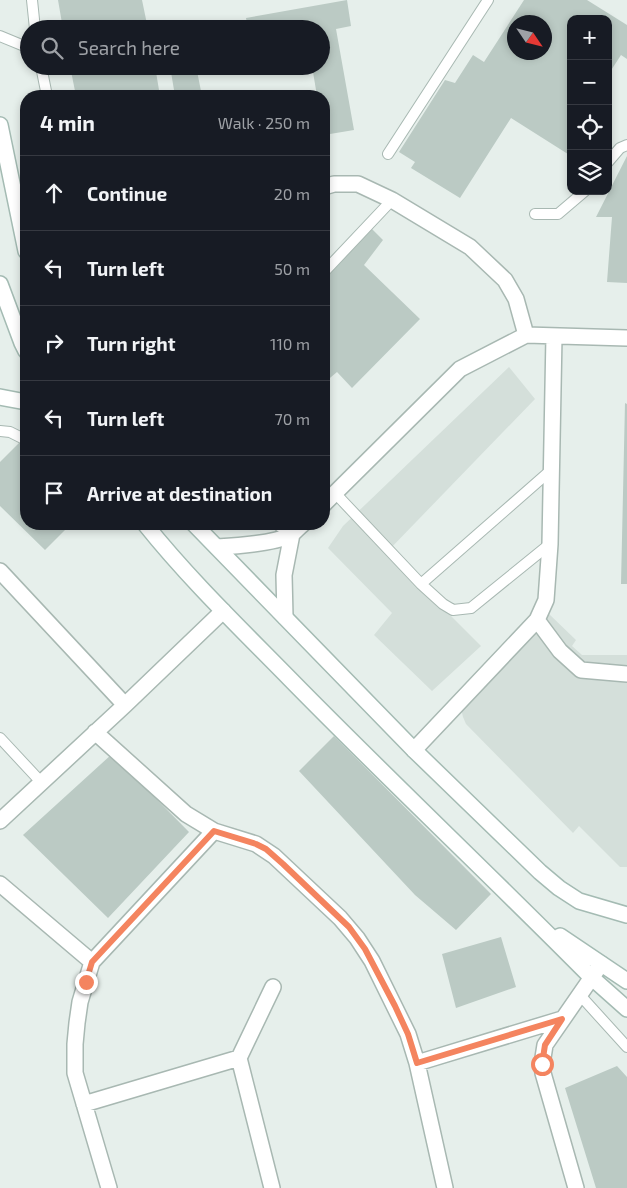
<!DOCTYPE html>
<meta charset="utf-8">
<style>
:root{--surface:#171b24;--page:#242831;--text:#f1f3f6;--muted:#9ea1a6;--line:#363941}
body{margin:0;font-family:"Exo 2",sans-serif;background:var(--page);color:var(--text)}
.controls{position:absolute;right:15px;top:15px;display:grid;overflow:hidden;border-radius:10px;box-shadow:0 2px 8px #0003}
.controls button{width:45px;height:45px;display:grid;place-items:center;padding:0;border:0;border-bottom:1px solid var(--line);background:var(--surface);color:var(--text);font:25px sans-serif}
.compass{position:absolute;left:507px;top:15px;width:45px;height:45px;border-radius:50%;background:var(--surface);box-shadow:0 2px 8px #0003;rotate:125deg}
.stop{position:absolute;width:15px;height:15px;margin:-11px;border:4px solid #f4845f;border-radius:50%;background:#fff}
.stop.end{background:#f4845f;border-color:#fff;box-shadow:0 1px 5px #0008}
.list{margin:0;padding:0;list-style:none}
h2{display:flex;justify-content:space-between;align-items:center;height:65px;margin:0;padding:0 20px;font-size:21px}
h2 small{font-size:16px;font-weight:400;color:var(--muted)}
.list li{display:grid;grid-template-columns:32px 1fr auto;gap:15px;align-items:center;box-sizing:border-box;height:75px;padding:0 20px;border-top:1px solid var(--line)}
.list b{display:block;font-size:19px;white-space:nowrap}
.list em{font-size:16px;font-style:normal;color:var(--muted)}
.icon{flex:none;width:28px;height:28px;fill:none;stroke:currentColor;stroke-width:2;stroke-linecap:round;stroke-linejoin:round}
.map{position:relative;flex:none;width:627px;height:1188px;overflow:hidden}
.search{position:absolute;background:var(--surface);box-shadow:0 2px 8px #0003;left:20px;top:20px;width:310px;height:55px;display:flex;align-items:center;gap:12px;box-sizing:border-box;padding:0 18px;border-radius:28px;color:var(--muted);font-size:19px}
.panel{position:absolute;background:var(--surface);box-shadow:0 2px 8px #0003;left:20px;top:90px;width:310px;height:440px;border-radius:20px}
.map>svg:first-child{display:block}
</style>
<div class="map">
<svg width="627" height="1188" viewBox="0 0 627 1188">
<rect width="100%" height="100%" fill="#e6efeb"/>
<path fill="#d4dfda" d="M509,367L535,399L387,552L481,646L432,691L374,635L392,613L328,548L343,526Z
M549,614L576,640L572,646L582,655H627V867H620L579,826L573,833L466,724L463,717L460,704Z"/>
<path fill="#bbcac4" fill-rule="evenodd" d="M58,0H142L148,29H63Z
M347,0L351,26L336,29L354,130L324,135V96H317L312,66H321V29H248L246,18Z
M524,0H587L627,25V59L621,55L608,75V19H571V156L511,118L460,198L411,168L415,162L399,152L445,80L455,83L473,55L484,62ZM514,22H544V52H514Z
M238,22L240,29H204V28Z
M70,66H155L160,96H76Z
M170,66H196L202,96H175Z
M627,156V283L607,282L612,217H596Z
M369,226L383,240L364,265L420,319L352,388L337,372L324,383V274Z
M625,403L627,404V584H621Z
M22,440L26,444V524H71L45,550L0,506V462Z
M334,736L491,894L456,930L415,895L299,771Z
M112,754L189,832L108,918L23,835Z
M501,937L516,987L456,1008L442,954Z
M617,1066L627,1077V1188H596L565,1088Z"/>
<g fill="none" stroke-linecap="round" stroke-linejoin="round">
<g stroke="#a8b8b2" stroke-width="12">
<path id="lane" d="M32,0L35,29
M0,36L29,48
M41,66L47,96
M388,154L488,0
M608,162L620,148L627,145
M535,214H558L585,191
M324,272L392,200
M0,431L10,432L26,440
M335,493L421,584L443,604L453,610L471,608L550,544
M276,524L292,534
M421,584L550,471
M0,738L41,782
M579,994L627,1047"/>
</g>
<g stroke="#a8b8b2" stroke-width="18">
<path id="street" d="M324,187L334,184H358L392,200L470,247L505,280L516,299L526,335
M324,504L460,369L526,335L627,338
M217,547C236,546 275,543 291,535C295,532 299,527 303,524
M0,571L125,705
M285,617L284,575L292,534
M537,620L560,651L581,670L627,674
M95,732L186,814L214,831L256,844L274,856L340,918L357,938L372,961L408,1034L417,1063L445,1188
M414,750L537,620L546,600L550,544L554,336
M0,821L125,705L223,611
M0,884L92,962
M417,1063L562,1019
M84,1104L239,1058
M109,1188L75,1073V1044L77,1023L80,1002L92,962L214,831
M272,1188L239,1058L273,987
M576,1188L543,1073L542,1064L545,1045L601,964"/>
</g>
<g stroke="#a4bbb3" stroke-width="18">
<path id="secondary" d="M0,125L26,251
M0,284L22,343L26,351
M0,397L26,402
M145,524C189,579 240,628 290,679C389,780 492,877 591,977L627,1009
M194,524L414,750L540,872L559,888L579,901L627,915
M560,936L627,981"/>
</g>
<use href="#lane" stroke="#fff" stroke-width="10"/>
<use href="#street" stroke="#fff" stroke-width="15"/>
<use href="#secondary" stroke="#fff" stroke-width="15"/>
</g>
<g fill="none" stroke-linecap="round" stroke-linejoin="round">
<path stroke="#f4845f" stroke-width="6" d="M86,982L92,962L214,831L256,844L266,849L283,864L349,927L365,949L395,1006L408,1034L417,1063L562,1019L545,1045L542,1064"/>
</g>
</svg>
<div class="controls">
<button>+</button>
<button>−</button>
<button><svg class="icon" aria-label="locate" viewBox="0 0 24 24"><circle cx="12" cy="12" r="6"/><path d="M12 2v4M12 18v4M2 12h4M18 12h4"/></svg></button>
<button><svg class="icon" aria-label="layers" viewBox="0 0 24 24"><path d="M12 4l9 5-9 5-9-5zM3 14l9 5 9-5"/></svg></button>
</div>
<svg class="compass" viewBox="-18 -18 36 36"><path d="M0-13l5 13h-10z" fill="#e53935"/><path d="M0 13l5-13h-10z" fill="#9ea1a6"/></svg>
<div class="stop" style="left:542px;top:1064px"></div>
<div class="stop end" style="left:86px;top:982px"></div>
<div class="search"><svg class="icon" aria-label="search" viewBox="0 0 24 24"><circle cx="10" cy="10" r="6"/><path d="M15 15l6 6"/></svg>Search here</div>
<section class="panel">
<h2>4 min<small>Walk · 250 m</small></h2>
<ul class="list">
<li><svg class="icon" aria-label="ahead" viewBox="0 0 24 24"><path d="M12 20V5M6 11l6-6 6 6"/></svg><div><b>Continue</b></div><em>20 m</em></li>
<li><svg class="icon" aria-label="left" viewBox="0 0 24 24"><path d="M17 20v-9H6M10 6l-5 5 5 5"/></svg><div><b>Turn left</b></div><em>50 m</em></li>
<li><svg class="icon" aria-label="right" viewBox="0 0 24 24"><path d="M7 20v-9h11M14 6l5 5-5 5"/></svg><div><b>Turn right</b></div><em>110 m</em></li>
<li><svg class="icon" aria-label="left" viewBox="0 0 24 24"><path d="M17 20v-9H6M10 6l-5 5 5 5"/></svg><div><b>Turn left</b></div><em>70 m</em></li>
<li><svg class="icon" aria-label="arrive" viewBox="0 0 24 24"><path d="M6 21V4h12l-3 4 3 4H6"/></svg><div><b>Arrive at destination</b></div></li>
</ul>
</section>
</div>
